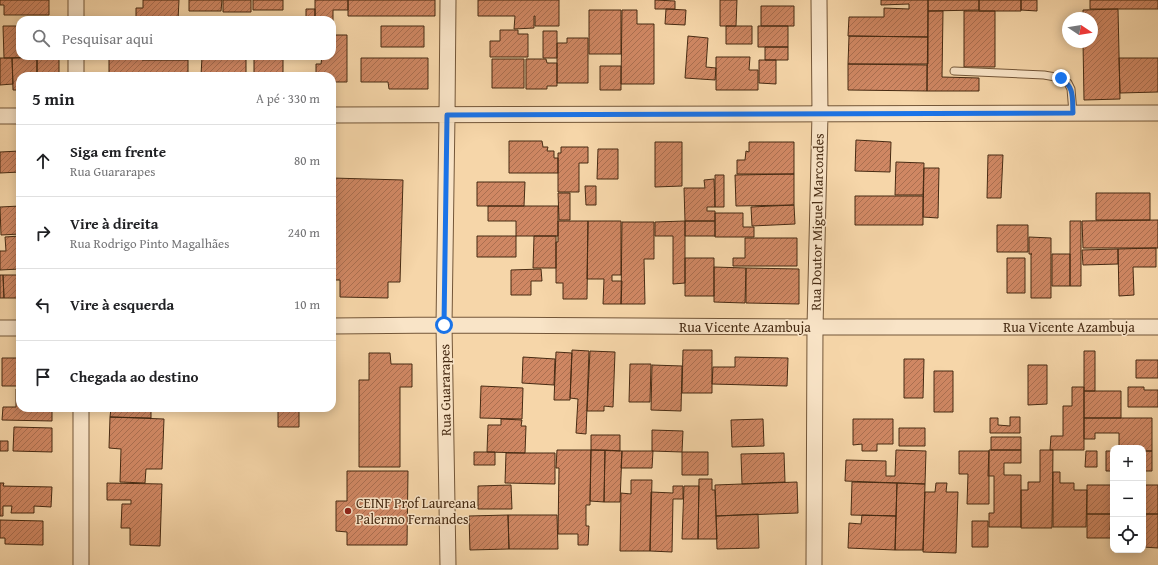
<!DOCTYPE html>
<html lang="pt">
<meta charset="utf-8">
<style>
:root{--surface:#fff;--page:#f6f6f6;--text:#202124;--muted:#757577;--line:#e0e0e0}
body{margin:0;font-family:"Gentium Book Plus",serif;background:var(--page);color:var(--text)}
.controls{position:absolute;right:12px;bottom:12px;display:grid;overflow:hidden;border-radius:8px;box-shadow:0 2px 10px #0003}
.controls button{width:36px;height:36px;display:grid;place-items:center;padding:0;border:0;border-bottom:1px solid var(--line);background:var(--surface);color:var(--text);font:20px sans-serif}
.compass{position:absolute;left:1062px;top:12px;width:36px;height:36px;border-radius:50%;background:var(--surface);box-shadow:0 2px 10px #0003;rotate:102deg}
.stop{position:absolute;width:12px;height:12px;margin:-9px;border:3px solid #1a73e8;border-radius:50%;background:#fff}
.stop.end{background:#1a73e8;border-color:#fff;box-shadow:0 1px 4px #0008}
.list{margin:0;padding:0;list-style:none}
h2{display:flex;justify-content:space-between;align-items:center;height:52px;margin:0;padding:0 16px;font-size:17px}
h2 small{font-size:13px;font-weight:400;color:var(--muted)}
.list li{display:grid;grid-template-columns:26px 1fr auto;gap:12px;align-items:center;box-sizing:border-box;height:72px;padding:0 16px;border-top:1px solid var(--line)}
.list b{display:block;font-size:15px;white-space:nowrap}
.list p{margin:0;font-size:13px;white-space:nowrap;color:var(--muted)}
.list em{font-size:13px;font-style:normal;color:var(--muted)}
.icon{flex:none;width:22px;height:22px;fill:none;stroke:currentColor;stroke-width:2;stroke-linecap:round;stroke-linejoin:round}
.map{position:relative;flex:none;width:1158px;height:565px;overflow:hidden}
.search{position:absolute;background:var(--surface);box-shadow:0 2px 10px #0003;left:16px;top:16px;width:320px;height:44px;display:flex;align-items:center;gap:10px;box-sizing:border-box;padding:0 14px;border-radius:12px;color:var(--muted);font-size:15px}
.panel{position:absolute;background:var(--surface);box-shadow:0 2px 10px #0003;left:16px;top:72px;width:320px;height:340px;border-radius:12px}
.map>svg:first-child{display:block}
</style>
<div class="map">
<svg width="1158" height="565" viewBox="0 0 1158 565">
<defs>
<pattern id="building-hatch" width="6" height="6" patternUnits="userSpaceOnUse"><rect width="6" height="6" fill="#cf8763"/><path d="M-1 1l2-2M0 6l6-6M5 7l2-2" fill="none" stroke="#aa6f50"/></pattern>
</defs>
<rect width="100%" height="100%" fill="#f6d6a9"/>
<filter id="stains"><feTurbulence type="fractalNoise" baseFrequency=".005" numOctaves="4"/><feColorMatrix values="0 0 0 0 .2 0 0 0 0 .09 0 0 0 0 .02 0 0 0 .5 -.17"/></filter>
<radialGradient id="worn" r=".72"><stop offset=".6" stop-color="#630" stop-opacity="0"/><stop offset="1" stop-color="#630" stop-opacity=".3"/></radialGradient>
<path fill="url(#building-hatch)" stroke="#472b13" d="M0,0H49V15H4V5H0Z
M143,0H179L178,20H136V8H143Z
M189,0H222L221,11H189Z
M223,0H251V12H223Z
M253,0H283V10H253Z
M315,0H348V10H333V24L332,20H315Z
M348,0H435V16H348Z
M478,0H559V26H535V16H534V28L514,29L515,16H478Z
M655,0L675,1V9H655Z
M720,0H737L736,26H720Z
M881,0H928V37L848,36L849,17H884V8L909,9V4L881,5Z
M928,0H979V10L928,11Z
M979,0H1021V11H979Z
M1021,0H1037V11L1021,10Z
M1090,0H1158V9H1090Z
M761,6H794V26H761Z
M306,9H315V20H306Z
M666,9L686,10L685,25L665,24Z
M1118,9L1120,99L1084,100L1083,42H1092V18H1083V10Z
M589,10H621V54H589Z
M622,10H637V24H654V84H621Z
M928,11H943L942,77L979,78V91H927Z
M964,11H995V67H964Z
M3,26H20V56L69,57L4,58Z
M381,26H424V47H381Z
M726,26H752V44H726Z
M758,26H788V47H758Z
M500,30H518V34H528V57H490V41H500Z
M543,31H557V58H543Z
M332,35H347V82H332V76H316V64H321L322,56H332Z
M688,36L708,38L706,67L716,68L715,80L685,78Z
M849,36L928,37V64H848Z
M567,38H588V83H557V43H567Z
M765,47H788V60H765Z
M139,56H201V58H139Z
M221,56H246V76H201L202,57H221Z
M254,56H283V76H254Z
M37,57V76H20V90H13L12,58Z
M37,57H59V76H37Z
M716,57H750L749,70H758V90H716Z
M0,58H12L13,84L0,85Z
M109,58H142V60H188V76H109Z
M361,58H428V89H389L388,82H361Z
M1119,58H1158V92L1120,93Z
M492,59H524V88H492Z
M526,59H546L547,63H557V86H547V89H526Z
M759,60H776V84L759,83Z
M848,64L927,65V91L848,90Z
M600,66H621V90H600Z
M856,140L891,142L890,172L855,171Z
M509,141H542L543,147H548L547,151H554V158H558V173H509Z
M655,142H682V186L655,187Z
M749,142H794V174H737V160H745L746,151L749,152Z
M561,147H588V163H579V192H558V153H561Z
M598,149H618V179H597Z
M20,151V172L0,173V152Z
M988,155H1003L1001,198H987Z
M896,162L924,163L923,195H895Z
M924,168H939L938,218L923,217Z
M794,174V205L736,206L735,175Z
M715,175H724V207H715Z
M332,178L403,180L400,282H388V298L340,297V280H332Z
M714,179L715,207H707V211H715V221H685L684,188H705L704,180Z
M477,182H525L524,206H477Z
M585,186H596V205H586Z
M558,193H570V220H559Z
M1096,193H1150V220H1096Z
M855,196H923V225H855Z
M794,205L795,224L752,226L751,207Z
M20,206V234L1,235L0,207Z
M488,206H558V236H516V221H488Z
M715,213H743V227H754V237H715Z
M1158,220V248H1083L1082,221Z
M558,221H588L587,299H563V283H556V242H558Z
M588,221H621V275H612V281H622L621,304H603L604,279H587Z
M685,221H715V236H685Z
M685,221V283L673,284V236H655V222Z
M1070,221H1081V286H1070Z
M622,222H654V259H644L645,304H621Z
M997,225H1028V252H997Z
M20,236V269L0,270V251H6L5,237Z
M477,236H516V257H477Z
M534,236H556V268H533Z
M1029,237L1051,238V298H1031V254H1032H1029Z
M745,238H797V266H733V258H745Z
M1156,248V267H1133L1134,295L1119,296L1118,249Z
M1118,249V264L1083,265L1082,250Z
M1052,254H1070V286H1052Z
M685,258H714V296H685Z
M1007,258H1025V293H1007Z
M714,267L746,268L745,303L714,302Z
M746,268L799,269V304L746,303Z
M541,269L542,281H531V295H511V270Z
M0,275H3L4,298H0Z
M3,275H20V298H4Z
M572,350L589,351L586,434L576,433L578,399L570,398Z
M683,350H712V393H682Z
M590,351L615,352L613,407L604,406V411H587Z
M1084,351H1095V391H1084Z
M556,352L572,353L570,400H554Z
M369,353H390L391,364H412V387H400V467H359V380H369Z
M523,357L555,359L554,385L522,383Z
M735,357L788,358L787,386L712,384L713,367H735Z
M2,358H20V386H2Z
M904,359H924L923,398H904Z
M1136,360H1158V378H1136Z
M630,364H651L650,402H629Z
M652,365L682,366L681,411L651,410Z
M1028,365H1047V404L1028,405Z
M934,371H953V412H934Z
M481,386L523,388L522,419L480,418Z
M1072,387H1084V450H1050L1051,436H1063V406H1072Z
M1128,387H1144V390H1158V407H1128Z
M16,389H20V408H52V421L2,420L3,407H16Z
M1084,391H1121V418H1084Z
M111,408H151V418L110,417Z
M278,408H299V427H278Z
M110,417L164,419L162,469H146L145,483L120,482L121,449L109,448Z
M1010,417H1020V433H990V418H998V425L1010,426Z
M1084,418H1152V451H1143V448H1119V433H1095V439H1084Z
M501,419L522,420L521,426H526L525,453L487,452L488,425H501Z
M763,419L764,446L732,447L731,420Z
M853,419H893V444H877V451H862V444L853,445Z
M14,427L52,428V452L13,451Z
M899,428H925V446H899Z
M652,430L683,431L682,452L652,451Z
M591,435H620V451L591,450Z
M991,437H1021V450H991Z
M0,441H8V451H0Z
M557,450H591L590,505H586V526H589L588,545H578V534H558L559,468H556Z
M591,450H605L604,502L590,501Z
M605,450L622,451L620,502H604Z
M896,450L926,451L925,484L845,481L846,460L886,461V476H895Z
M989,450H1021V463H1004V475H1021V527H989V513H994V476H988Z
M1040,450H1053L1052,528H1021V490H1028V482H1040Z
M622,451H653L652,468H621Z
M959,451H989V504H967L968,474H959Z
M1086,451H1097V467H1085Z
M1106,451H1113V471H1106Z
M1143,451H1152V471H1143Z
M474,452H495V465H474Z
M682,452H708V475H682Z
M506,453H555V484L505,483Z
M784,453L785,482L742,484L741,454Z
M347,471H408L407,545H347V532L336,531V501H347Z
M1053,472H1060V483H1074V490H1087L1086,527H1053Z
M699,479H712V490H715L717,539H698Z
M631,480H652L650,551H620L621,493L631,494Z
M797,482L798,513L716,516L715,485Z
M852,482L897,483L896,516L851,515Z
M0,483H4L3,486L52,487L51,507L34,506V513H11L12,506H3V516H0Z
M107,483L162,484L160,546L130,545V528H121L122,504H131V500H107Z
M897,483L925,484L923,550H895Z
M936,483H947L946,492H958L956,553L923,552L925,492H935Z
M511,485L512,509H478V486Z
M1087,485H1113V514H1087Z
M1143,485H1158V514H1143Z
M673,486H683V499H673L672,552L650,551L651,492L673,493Z
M684,486H699L698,539H682Z
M758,514L759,548L717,549L716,516Z
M1087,514H1111V538H1087Z
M1111,514H1113V530H1110Z
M1143,514H1158V548L1143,547Z
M508,515H557L558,549H509Z
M508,515L509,549L470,550L469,516Z
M862,515L896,516L895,550L848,548L849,523L861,524Z
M0,520L43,521V545L5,544V538H0Z
M972,521H988V547H972Z"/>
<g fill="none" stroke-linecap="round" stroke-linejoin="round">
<g stroke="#735638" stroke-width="9">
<path id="lane" d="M954,71L1044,75L1061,78L1068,83L1071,89L1073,113"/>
</g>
<g stroke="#735638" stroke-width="17">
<path id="street" d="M76,0V20
M76,56V76
M332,115L1158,113
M0,116H20
M332,326L444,325L815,327H1158
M0,328H20
M81,565V408
M448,565L444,325L447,115L448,0
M814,565L815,327L820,114L819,0"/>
</g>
<use href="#lane" stroke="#f9e4c7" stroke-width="7"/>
<use href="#street" stroke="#f9e4c7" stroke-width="15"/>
</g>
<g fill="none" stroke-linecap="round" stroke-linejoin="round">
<path stroke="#1a73e8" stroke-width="5" d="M444,325L447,115L1073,113C1072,98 1075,88 1061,78"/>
</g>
<circle fill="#8f2418" stroke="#f9e4c7" stroke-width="1.5" cx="348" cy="511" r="4"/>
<g text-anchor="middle" stroke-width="3" stroke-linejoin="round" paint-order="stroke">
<g font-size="14" fill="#472b13" stroke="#f9e4c7">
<text transform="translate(817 222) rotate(-89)" y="5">Rua Doutor Miguel Marcondes</text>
<text x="745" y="332">Rua Vicente Azambuja</text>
<text x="1069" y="332">Rua Vicente Azambuja</text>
<text transform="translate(445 390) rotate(-91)" y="5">Rua Guararapes</text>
</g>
<g font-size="14" fill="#472b13" stroke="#f9e4c7" text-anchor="start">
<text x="356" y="508">CEINF Prof Laureana<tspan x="356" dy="16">Palermo Fernandes</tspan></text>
</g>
</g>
<rect width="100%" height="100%" filter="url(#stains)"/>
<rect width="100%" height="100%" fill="url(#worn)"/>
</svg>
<div class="controls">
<button>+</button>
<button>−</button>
<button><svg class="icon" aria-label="locate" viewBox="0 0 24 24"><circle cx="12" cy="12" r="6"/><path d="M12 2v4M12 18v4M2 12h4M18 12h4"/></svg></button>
</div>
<svg class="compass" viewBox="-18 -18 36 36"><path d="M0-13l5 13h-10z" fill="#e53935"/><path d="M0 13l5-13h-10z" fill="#757577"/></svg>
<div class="stop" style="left:444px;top:325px"></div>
<div class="stop end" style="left:1061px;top:78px"></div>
<div class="search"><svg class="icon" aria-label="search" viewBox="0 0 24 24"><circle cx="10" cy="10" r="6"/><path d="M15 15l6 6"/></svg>Pesquisar aqui</div>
<section class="panel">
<h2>5 min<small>A pé · 330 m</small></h2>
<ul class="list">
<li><svg class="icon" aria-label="ahead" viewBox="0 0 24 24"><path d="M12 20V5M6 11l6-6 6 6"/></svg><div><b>Siga em frente</b><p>Rua Guararapes</p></div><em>80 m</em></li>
<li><svg class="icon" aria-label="right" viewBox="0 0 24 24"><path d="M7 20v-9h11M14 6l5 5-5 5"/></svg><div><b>Vire à direita</b><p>Rua Rodrigo Pinto Magalhães</p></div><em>240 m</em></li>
<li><svg class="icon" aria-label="left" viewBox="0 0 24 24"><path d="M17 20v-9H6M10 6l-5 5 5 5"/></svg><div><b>Vire à esquerda</b></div><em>10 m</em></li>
<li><svg class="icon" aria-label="arrive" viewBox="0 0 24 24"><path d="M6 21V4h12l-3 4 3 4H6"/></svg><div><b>Chegada ao destino</b></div></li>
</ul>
</section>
</div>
